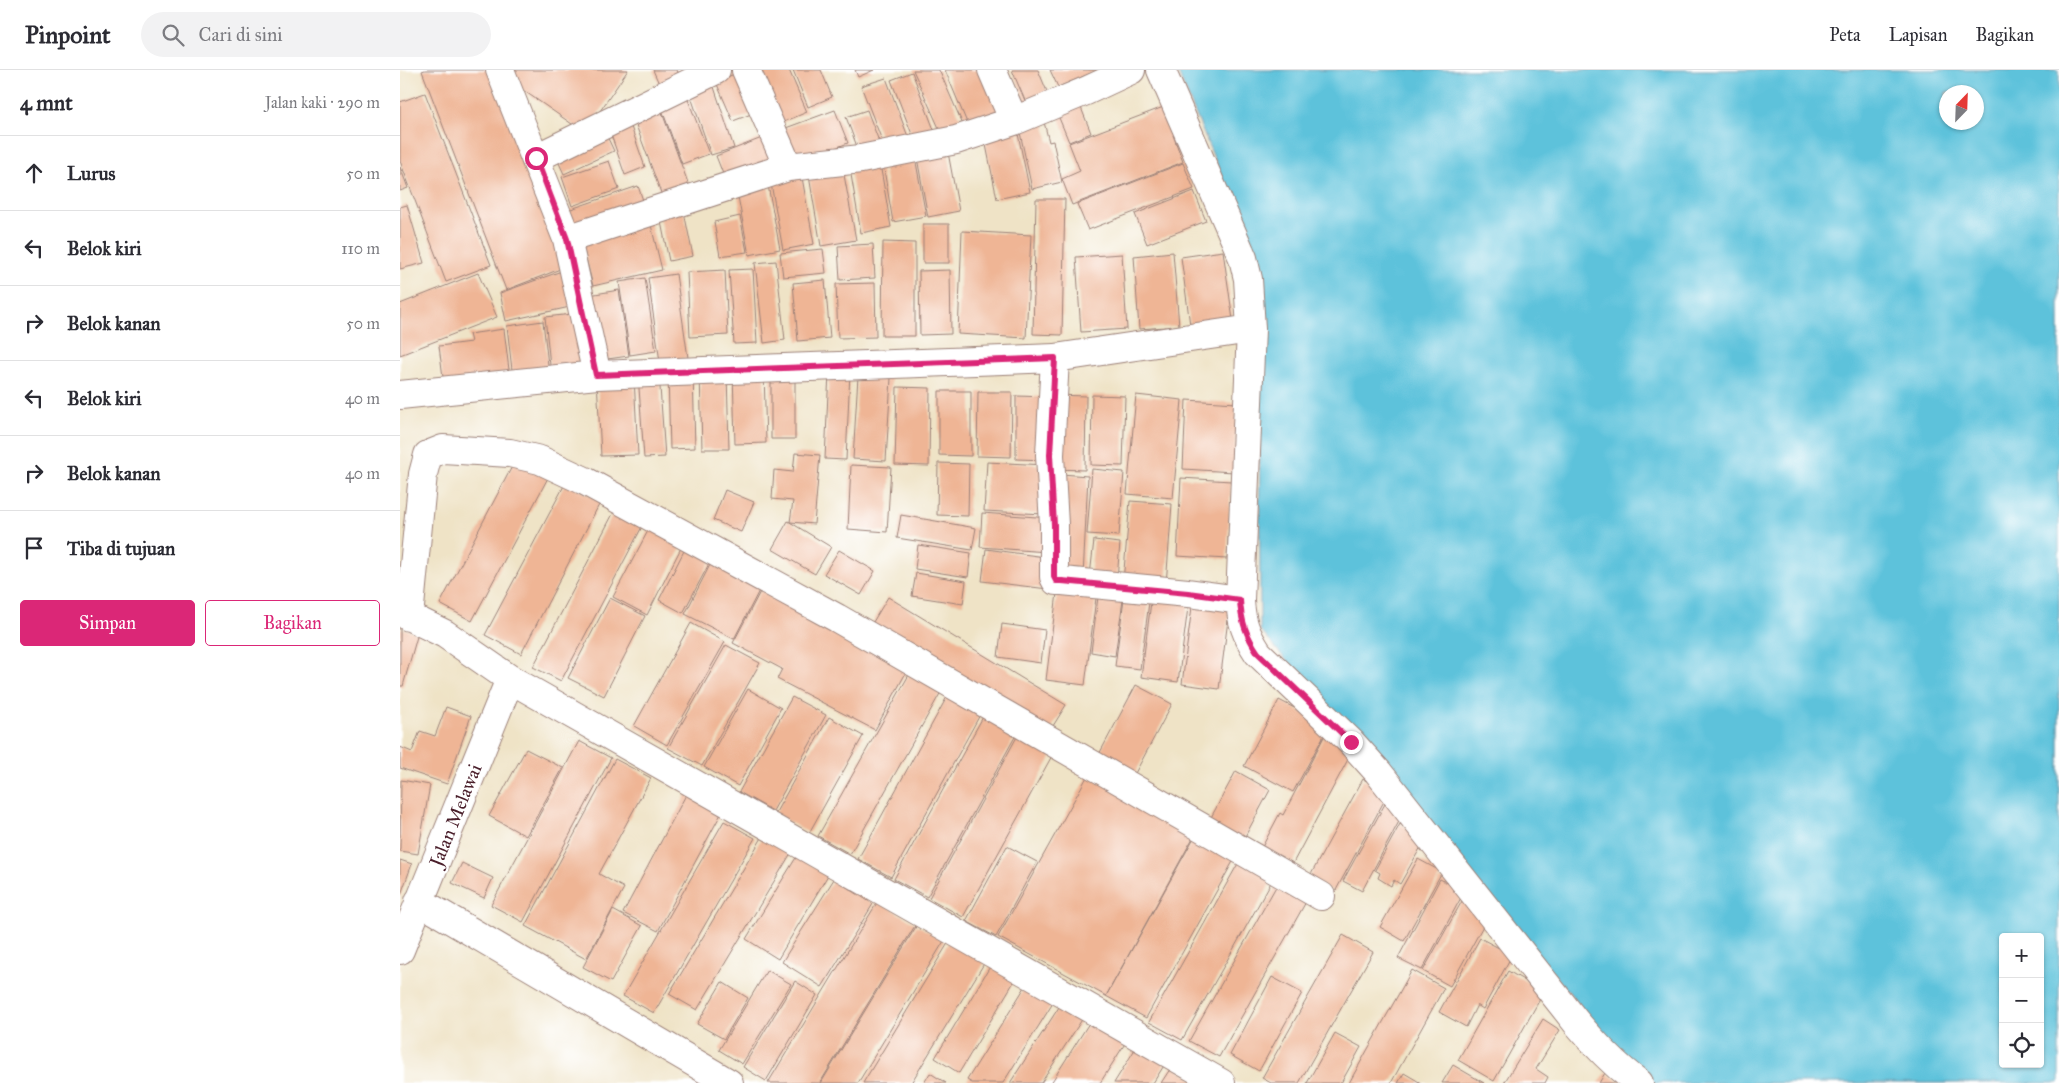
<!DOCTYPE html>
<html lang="id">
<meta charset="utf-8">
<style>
:root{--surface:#fff;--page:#f2f2f3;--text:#2b2b33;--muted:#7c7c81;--line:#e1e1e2;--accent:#db2777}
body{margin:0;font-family:"IM FELL Great Primer",serif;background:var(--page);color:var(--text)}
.controls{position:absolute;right:15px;bottom:15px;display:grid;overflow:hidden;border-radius:5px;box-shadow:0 1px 4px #0004}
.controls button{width:45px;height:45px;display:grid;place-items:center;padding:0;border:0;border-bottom:1px solid var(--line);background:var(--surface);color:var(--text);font:25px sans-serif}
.compass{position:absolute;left:1539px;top:15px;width:45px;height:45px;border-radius:50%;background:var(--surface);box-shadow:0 1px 4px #0004;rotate:23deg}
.stop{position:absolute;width:15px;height:15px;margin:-11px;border:4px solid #db2777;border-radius:50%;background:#fff}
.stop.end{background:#db2777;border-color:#fff;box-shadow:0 1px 5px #0008}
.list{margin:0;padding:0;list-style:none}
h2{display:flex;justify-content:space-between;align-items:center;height:65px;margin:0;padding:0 20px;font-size:21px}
h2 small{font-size:16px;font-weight:400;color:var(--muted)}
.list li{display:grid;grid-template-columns:32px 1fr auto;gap:15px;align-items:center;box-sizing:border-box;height:75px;padding:0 20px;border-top:1px solid var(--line)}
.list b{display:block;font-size:19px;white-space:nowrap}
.list em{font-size:16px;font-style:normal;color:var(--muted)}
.actions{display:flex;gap:10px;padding:15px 20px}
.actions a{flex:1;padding:11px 0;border:1px solid var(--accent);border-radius:5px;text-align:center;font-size:18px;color:var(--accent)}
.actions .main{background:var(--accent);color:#fff}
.icon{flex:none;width:28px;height:28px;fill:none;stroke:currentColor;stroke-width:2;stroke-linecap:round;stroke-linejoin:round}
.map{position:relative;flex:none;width:1659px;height:1013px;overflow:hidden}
header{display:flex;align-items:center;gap:30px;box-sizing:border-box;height:70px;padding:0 25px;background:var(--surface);border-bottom:1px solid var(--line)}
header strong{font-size:24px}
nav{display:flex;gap:28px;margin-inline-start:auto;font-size:18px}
.search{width:350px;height:45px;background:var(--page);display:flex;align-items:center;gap:12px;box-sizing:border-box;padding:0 18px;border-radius:28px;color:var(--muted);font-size:19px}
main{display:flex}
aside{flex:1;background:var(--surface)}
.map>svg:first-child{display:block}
</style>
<header>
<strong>Pinpoint</strong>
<div class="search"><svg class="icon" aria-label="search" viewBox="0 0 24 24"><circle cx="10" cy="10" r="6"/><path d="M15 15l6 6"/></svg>Cari di sini</div>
<nav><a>Peta</a><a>Lapisan</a><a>Bagikan</a></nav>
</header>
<main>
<aside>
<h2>4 mnt<small>Jalan kaki · 290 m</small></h2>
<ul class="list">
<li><svg class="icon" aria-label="ahead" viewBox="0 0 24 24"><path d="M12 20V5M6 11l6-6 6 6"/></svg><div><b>Lurus</b></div><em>50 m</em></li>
<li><svg class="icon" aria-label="left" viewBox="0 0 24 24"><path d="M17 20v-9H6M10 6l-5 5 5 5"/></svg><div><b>Belok kiri</b></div><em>110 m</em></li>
<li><svg class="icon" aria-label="right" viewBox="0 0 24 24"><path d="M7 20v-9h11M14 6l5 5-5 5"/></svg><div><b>Belok kanan</b></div><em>50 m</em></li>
<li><svg class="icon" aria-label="left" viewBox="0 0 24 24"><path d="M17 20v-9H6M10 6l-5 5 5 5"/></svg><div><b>Belok kiri</b></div><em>40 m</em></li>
<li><svg class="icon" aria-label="right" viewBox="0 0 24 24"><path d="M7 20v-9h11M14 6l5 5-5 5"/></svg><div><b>Belok kanan</b></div><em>40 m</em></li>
<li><svg class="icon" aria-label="arrive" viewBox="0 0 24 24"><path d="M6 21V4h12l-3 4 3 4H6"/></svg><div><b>Tiba di tujuan</b></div></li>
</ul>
<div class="actions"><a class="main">Simpan</a><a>Bagikan</a></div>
</aside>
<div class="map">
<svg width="1659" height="1013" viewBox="0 0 1659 1013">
<rect width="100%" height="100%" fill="#fff"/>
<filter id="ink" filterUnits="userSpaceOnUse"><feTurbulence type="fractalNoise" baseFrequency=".02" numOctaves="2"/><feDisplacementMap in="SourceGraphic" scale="10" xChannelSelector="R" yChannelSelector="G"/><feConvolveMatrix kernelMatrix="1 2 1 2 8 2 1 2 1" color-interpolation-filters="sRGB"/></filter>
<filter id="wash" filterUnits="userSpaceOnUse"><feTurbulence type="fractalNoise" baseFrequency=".0096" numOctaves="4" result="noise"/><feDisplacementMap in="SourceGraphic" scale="20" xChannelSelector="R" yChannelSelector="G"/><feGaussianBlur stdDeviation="1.12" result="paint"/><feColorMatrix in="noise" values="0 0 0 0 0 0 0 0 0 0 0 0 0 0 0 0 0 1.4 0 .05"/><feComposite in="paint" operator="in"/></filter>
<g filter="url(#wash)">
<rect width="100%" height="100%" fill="#efe3c6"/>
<path fill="#5dc2db" stroke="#547083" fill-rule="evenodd" d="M777,0H1659V1013H1248L1240,1008L1047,775L860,560L859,195ZM1546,22H1576V52H1546ZM1603,867H1640V994H1603Z"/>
<g id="blocks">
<path fill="#efb595" d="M25,0H93L168,196L106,220L22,1Z
M109,0H228L185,63L104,7Z
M253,0H277L280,7L260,16Z
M355,0H389L407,42L379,54Z
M393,0H421L432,27L408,37Z
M455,0H474L458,7Z
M513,0H539L564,57L543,67Z
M545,0H588L606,45L570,60Z
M612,0H638L651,31L629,40Z
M650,0H698L658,17Z
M341,1L359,41L333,51L316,12Z
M512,2L536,65L515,72L491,10Z
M486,8L510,72L486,81L461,16Z
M313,14L334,78L311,85L289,21Z
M25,23L91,195L46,212L0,91V32Z
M287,27L309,84L282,94L261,37Z
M678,30L691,63L669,72L655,38Z
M766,36L777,63L773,65L783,92L672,135L662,109L680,101L669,73Z
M260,37L291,121L264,131L233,47Z
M435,40L448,73L395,93L383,59Z
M467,40L480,74L459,82L446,47Z
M643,48L649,72L653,71L662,112L632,119L618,53Z
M229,51L245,97L225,105L209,59Z
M617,59L630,122L597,129L584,65Z
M204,60L214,81L164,104L154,82Z
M372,64L381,87L325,109L316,86Z
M547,77L559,141L528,147L516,82Z
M514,82L526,146L493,152L482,88Z
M479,88L491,157L461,163L449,93Z
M209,91L219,119L172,136L162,107Z
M783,93L794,119L688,160L677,134Z
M442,94L456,170L421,176L408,100Z
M0,97L8,118L0,121Z
M401,102L414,174L383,180L370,108Z
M367,110L380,179L349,185L336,116Z
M238,116L246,139L173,165L165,141Z
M794,121L806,151L747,174L735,144Z
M636,129H665L662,265L633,264Z
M7,135L24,193L0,199V137Z
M283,137L293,186L269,191L259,142Z
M340,146L347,182L320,186L314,152Z
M250,151L262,200L193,216L181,168Z
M523,154H549V193H523Z
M562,161L631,165L626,268L558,264Z
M483,172L515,173V266H482Z
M473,174L475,208L440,210L438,176Z
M423,179L426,203L383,207L380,183Z
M823,181L833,250L790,255L781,187Z
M773,182L779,256L739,259L734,186Z
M722,184L727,259L681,262L676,187Z
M376,191L385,270L364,273L355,193Z
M170,198L179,235L106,251L100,223Z
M353,199L357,273L334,274L329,200Z
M325,200L328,265L290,267L287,202Z
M550,200L551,264L520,265L519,201Z
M78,203L97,247L0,285V234Z
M276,204L288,288L260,292L248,208Z
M245,208L256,281L230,285L219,212Z
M425,210L430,268L398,271L393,213Z
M475,213L476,267L438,268L436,214Z
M219,220L229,286L200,290L189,225Z
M182,243L188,301L151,305L145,247Z
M143,251L149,304L113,309L107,256Z
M104,259L110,308L44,315L39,276L71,272L69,264Z
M371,299H395V369H371Z
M364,301L366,373L335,374L333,302Z
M429,301L450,302L446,390L425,389Z
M259,303L265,387L244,388L238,304Z
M268,303H293L295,378L270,379Z
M300,303H327L329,379H302Z
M458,306L491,308L486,391L453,389Z
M234,307L238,385L201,386L197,309Z
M497,317L530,318L529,396L495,395Z
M539,321H571V386L539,385Z
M578,322H612L611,387L577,386Z
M655,325L686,326L685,400L653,399Z
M692,325L725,326L723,396L691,395Z
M736,325L782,330L773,428L727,424Z
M616,326L648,327V390L616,389Z
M786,330L837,333L834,402L783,399Z
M395,383L420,385L414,454L390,452L393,431L372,429L374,400L393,402Z
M117,387L150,404L72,551L40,534Z
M587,392L646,395L644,444L584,441Z
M538,393L569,394L568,446L537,445Z
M451,395L491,397L487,462L448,459Z
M692,399L724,402L719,466L687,464Z
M661,404L688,406L683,507L656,506Z
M781,408L831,411L827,489L777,486Z
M166,412L201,431L121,584L85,565Z
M325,420L354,432L341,462L313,450Z
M730,431L772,434L766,515L723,512Z
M217,436L245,451L161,611L133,597Z
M582,443L650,448L647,482L580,477Z
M501,445L576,458L572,480L497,468Z
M388,451L431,477L415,504L372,479Z
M250,457L283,474L247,545L213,527Z
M694,470L720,473L717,509L690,506Z
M287,475L312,488L283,543L259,530Z
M518,475L571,483L568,507L515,499Z
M586,479L652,488L648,519L582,511Z
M439,480L475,501L461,525L424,504Z
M313,489L362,515L334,569L285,544Z
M516,503L566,511L563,534L512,526Z
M658,515L697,520L685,615L646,610Z
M699,519L724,523L715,586L691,582Z
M361,520L509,597L475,660L377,609L382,599L333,573Z
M725,521L750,525L740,599L715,596Z
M752,525L789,530L778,612L741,607Z
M488,527L666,635L648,664L470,557Z
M210,528L245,546L204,626L168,608Z
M793,529L830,534L819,619L782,614Z
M291,553L325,572L267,675L234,656Z
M602,554L645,560L641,593L598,587Z
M0,558L18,563L3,616H0Z
M326,575L360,593L302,696L268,678Z
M510,603L542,620L450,784L418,766Z
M736,615L772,634L732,709L696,690Z
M348,619L381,638L338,716L304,697Z
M548,625L581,643L491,807L458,789Z
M392,627L426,645L373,741L339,722Z
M879,630L929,656L893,722L844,696Z
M46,637L71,646L47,714L0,698V677L12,682L20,661L35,666Z
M584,645L617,663L527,827L494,809Z
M429,647L463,666L409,763L375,744Z
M926,663L954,678L893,793L862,777L880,743L883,745Z
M618,665L653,684L563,847L529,828Z
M179,671L211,688L123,852L91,835Z
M126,679L163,698L126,766L89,746Z
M215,689L251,708L199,804L224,818L186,889L125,856Z
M836,701L870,720L842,772L808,753Z
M688,705L795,764L706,926L598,867Z
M963,709L989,722L935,822L909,808Z
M1,710L30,715L18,784L0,781Z
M287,723L322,742L258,861L223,843Z
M986,732L1004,742L962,821L943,811Z
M324,751L355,768L254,943L223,926Z
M1000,754L1026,768L1000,814L994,810L991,816L978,808L980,803L975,800Z
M796,764L836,786L746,948L706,926Z
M363,766L391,783L297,940L269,924Z
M607,776L637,792L596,867L566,851Z
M397,786L428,805L378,889L346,869Z
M1018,789L1042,802L1004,871L980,857Z
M0,790L12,794L0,827Z
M840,790L873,809L782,970L749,952Z
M62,793L93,808L84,828L52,813Z
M434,809L473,834L422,917L382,892Z
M1040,809L1064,822L1022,900L998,888Z
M878,813L907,830L819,987L789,971Z
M478,831L516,854L420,1013H368Z
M1062,831L1089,845L1050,916L1023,901Z
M213,840L242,856L211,912L183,897Z
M517,855L544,871L458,1013H421Z
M943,865L973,882L899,1013H871L862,1008Z
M1080,868L1112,885L1083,939L1077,935L1066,957L1039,942Z
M550,870L585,892L511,1013H463Z
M591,895L615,910L559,1003L535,988Z
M367,900L391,914L342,994L319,980Z
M1012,900L1044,918L991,1013H949Z
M1108,901L1144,922L1094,1011L1058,990Z
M872,907L902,923L859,1001L830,985Z
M395,911L417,925L366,1011L343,997Z
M322,912L348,928L324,969L297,954Z
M625,917L653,933L603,1013H572L567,1010Z
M661,934L683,948L641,1013H610Z
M1143,949L1160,960L1136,999L1148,1007L1145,1013H1104Z
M691,950L726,972L700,1013H651Z
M935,963L961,977L941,1013H907Z
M737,976L765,994L753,1013H714Z
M1053,995L1084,1013H1042Z
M772,996L799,1013H761Z
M530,1003L546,1013H524Z
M1004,1003L1021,1013H998Z
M1205,1003L1222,1013H1199Z"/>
</g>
</g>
<g filter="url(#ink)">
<use href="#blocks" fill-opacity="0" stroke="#9c8178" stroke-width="1"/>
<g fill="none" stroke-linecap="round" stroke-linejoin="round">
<g stroke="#9c8178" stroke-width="30">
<path id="minor" d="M100,0L167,169L197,305
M592,0L614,51
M761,0L843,188L848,209L851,259L840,530C841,551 846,565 858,583L951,672L978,702L1176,952C1195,974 1214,995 1239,1013
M136,88L316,0
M388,97L461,89L556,70L614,51L686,21L731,0
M167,169L388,97L346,0
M655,288L650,385L654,455V507L656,511H662L788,523L840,530
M0,325L197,305L655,288L851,259
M0,542L45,564L110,609L821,1013
M9,547L23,404L28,385L43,379L110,383L140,390L185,411L437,548L921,826
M19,831L329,1013
M0,880L110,609"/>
</g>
<use href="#minor" stroke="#fff" stroke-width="28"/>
</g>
</g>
<g fill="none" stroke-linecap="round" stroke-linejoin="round" filter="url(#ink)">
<path stroke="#db2777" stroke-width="6" d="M136,88L167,169L196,305L655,288L650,385L654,455V507L656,511H662L788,523L840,530C841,551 846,565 858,583L951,672"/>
</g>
<g text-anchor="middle" stroke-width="4.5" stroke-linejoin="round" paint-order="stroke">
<g font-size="19" fill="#4a1f2b" stroke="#fff">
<text transform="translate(55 745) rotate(-68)" y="7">Jalan Melawai</text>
</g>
</g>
</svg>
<div class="controls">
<button>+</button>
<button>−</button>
<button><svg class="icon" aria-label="locate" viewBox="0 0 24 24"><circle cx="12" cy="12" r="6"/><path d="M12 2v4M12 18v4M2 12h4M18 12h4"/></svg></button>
</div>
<svg class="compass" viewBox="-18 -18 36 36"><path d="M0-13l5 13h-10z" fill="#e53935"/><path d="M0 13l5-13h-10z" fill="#7c7c81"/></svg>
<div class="stop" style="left:136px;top:88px"></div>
<div class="stop end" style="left:951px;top:672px"></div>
</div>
</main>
